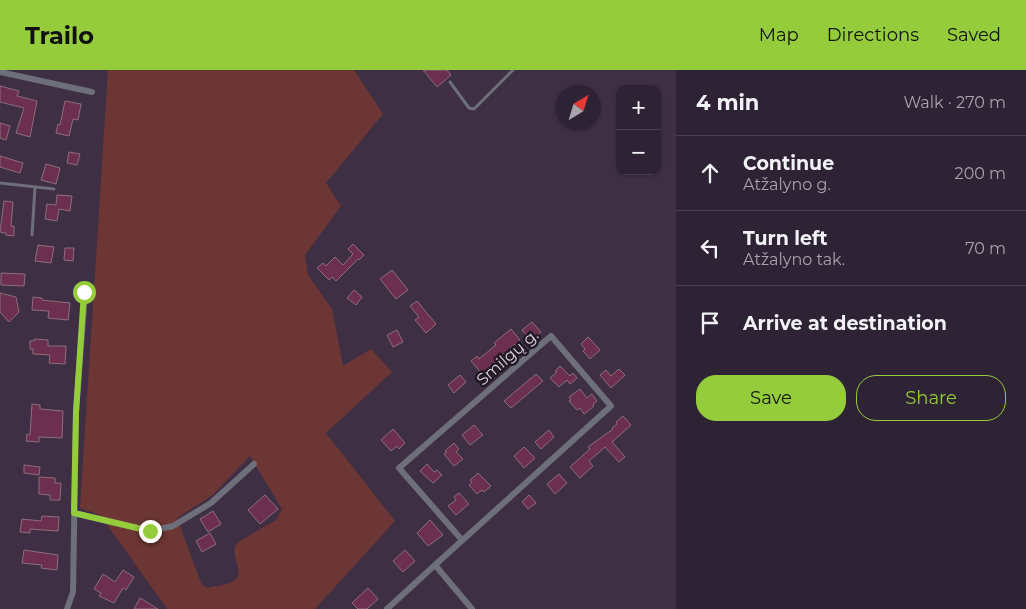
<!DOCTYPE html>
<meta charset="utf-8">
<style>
:root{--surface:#2e2334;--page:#3a2f40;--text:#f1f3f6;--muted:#a7a4ac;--line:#49404f;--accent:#94cc3b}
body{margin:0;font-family:Montserrat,sans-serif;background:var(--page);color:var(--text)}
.controls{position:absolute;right:15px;top:15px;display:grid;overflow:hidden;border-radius:10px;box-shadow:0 1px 4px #0004}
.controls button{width:45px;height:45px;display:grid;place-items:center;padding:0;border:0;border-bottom:1px solid var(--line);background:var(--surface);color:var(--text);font:25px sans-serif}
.compass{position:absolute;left:556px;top:15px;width:45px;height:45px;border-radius:50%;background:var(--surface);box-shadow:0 1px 4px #0004;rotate:38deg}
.stop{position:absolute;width:15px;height:15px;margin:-11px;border:4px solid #94cc3b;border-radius:50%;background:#fff}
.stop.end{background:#94cc3b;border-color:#fff;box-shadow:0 1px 5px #0008}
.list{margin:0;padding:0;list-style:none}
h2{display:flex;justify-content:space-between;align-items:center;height:65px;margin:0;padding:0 20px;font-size:21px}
h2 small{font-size:16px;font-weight:400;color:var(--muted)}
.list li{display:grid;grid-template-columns:32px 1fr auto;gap:15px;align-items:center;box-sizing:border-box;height:75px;padding:0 20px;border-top:1px solid var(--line)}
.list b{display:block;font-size:19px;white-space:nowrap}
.list p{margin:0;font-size:16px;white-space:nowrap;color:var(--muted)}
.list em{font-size:16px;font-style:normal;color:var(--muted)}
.actions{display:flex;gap:10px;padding:15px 20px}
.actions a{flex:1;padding:11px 0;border:1px solid var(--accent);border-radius:20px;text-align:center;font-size:18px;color:var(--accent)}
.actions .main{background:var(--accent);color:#111}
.icon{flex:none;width:28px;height:28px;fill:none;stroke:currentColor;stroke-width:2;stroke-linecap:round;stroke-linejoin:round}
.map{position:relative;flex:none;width:676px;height:539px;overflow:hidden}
header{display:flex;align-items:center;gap:30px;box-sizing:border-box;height:70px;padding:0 25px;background:var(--accent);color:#111}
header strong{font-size:24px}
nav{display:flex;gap:28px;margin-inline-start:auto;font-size:18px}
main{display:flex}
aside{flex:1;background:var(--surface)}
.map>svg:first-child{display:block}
</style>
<header>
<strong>Trailo</strong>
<nav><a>Map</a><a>Directions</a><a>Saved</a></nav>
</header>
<main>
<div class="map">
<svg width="676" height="539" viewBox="0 0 676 539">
<rect width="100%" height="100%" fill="#3e2f45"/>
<path fill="#6b3633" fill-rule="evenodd" d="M108,0H354L383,44L326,113L341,136L305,185L308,205L332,239L343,296L371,279L392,302L326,363L395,451L315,539H167L100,445L80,438ZM250,386L282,439L276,450L238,472C227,483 246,502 235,510C229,515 215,516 207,518L201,513L177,448L213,425Z"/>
<path fill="#6d2f50" stroke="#8c6e7c" d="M423,0H447L451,5L437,17Z
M0,16L19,21L17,26L37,31L30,67L16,63L24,38L0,32Z
M65,31L81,34L78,50L73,49L69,66L56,63L58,54L60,55Z
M0,53L10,56L6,70L0,68Z
M69,82L80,84L77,95L67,93Z
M0,86L23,93L20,103L0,97Z
M46,94L60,98L56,114L41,110Z
M57,125L72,126L70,141L59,139L57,151L45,149L47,134L56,135Z
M4,131L13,132L11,156H14V166L6,165V163L0,162Z
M353,174L364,185L359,190L358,189L336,211L332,207L329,210L317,198L323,193L326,196L335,187L343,195L353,184L348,179Z
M38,175L54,177L51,193L35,191Z
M65,178H74L73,191L64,190Z
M392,200L408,220L396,229L380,209Z
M1,203L25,204L24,216L1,215Z
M354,220L362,227L356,235L347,228Z
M0,223L16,227L19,242L9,252L0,242Z
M33,227L42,228V230L70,233L68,250L48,248L49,241L32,240Z
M417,231L436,254L426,263L415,250L419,247L410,236Z
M532,252L541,262L531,271L522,260Z
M511,259L520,270L509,279L511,281L496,293L497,295L488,303L486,301L482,304L471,291L477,286L479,289L496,275L494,273Z
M397,260L403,272L393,277L387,265Z
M588,267L600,280L590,289L583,281L585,279L581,274Z
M34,269L48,270V276H66L65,294L49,293L50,285L33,284V279H30V271H34Z
M560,296L570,306L573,303L577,308L570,314L567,310L559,317L550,308L557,302L555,301Z
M619,299L625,305L611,318L600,305L606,300L611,306Z
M536,304L543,311L511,338L504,331Z
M460,305L466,312L454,323L448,315Z
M580,319L587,328L592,324L597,331L593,334L594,336L584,344L580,338L577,340L569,331L571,330L569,327Z
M32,334L40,335V339L63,341L62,368L39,367V372L26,371L27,364L30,365Z
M623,346L631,355L612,372L625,387L619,392L605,377L589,391L593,396L580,408L570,397L590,379L588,377L613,359L612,358L617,354L616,352Z
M474,355L483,365L470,375L462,365Z
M393,359L405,373L399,379L397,376L391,381L381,370Z
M549,360L554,367L541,379L535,372Z
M454,373L459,379L456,382L463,389L454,396L444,384L447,382L445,381Z
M524,377L535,388L524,398L514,386Z
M427,394L434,402L437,400L442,405L433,413L420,401Z
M24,395L40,397L39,405L24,403Z
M478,403L491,416L484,422L482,420L477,424L469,415L472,412L470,410Z
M559,404L567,413L555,424L547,414Z
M39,407L55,408V413H61L60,430H50V425L39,424Z
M459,423L469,434L456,445L448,436L456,430L454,427Z
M265,425L278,439L260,454L248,440Z
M529,425L536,433L528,439L522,432Z
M213,441L221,454L208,462L200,449Z
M42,446L59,447L58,461L30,459V463L20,462L22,449L41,451Z
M430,450L443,465L428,476L417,463Z
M210,463L216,474L202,482L196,471Z
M24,480L58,485L57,500L41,498L42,495L22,493Z
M405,480L415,491L403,502L393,491Z
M123,500L134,507L126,520L123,518L114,533L99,526L101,523L94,519L103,504L115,512Z
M368,518L378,529L367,539H358L352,533Z
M140,528L158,539H134Z"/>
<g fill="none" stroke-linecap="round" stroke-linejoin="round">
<path stroke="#6d6f7b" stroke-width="3" d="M450,12L469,38L474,39L513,0
M0,113L54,119
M32,165L35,117"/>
<path stroke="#6d6f7b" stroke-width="6" d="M0,2L92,22
M74,443L150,461L173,456L211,433L254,394
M462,470L399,398L551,266L611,336L435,495L472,539
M67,539L73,522L76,342L85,223
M387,539L435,495"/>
</g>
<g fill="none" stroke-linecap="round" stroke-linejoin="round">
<path stroke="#94cc3b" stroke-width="6" d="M84,222L76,342L74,443L150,461"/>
</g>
<g text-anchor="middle" stroke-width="5" stroke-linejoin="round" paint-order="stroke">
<g font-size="16" fill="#dfd5e3" stroke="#211a24">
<text transform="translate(507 287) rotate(-41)" y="6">Smilgų g.</text>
</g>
</g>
</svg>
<div class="controls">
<button>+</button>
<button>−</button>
</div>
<svg class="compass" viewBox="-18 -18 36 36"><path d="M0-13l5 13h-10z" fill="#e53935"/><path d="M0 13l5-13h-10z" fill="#a7a4ac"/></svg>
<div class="stop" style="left:84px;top:222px"></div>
<div class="stop end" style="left:150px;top:461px"></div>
</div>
<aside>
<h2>4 min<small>Walk · 270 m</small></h2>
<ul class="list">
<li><svg class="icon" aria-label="ahead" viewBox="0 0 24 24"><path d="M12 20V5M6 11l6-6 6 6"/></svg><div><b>Continue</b><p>Atžalyno g.</p></div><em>200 m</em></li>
<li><svg class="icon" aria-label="left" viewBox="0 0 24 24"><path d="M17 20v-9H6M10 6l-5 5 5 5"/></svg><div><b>Turn left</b><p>Atžalyno tak.</p></div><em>70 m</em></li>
<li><svg class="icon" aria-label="arrive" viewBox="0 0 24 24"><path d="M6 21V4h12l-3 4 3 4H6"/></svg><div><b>Arrive at destination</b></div></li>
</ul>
<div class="actions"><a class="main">Save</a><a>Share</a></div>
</aside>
</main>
